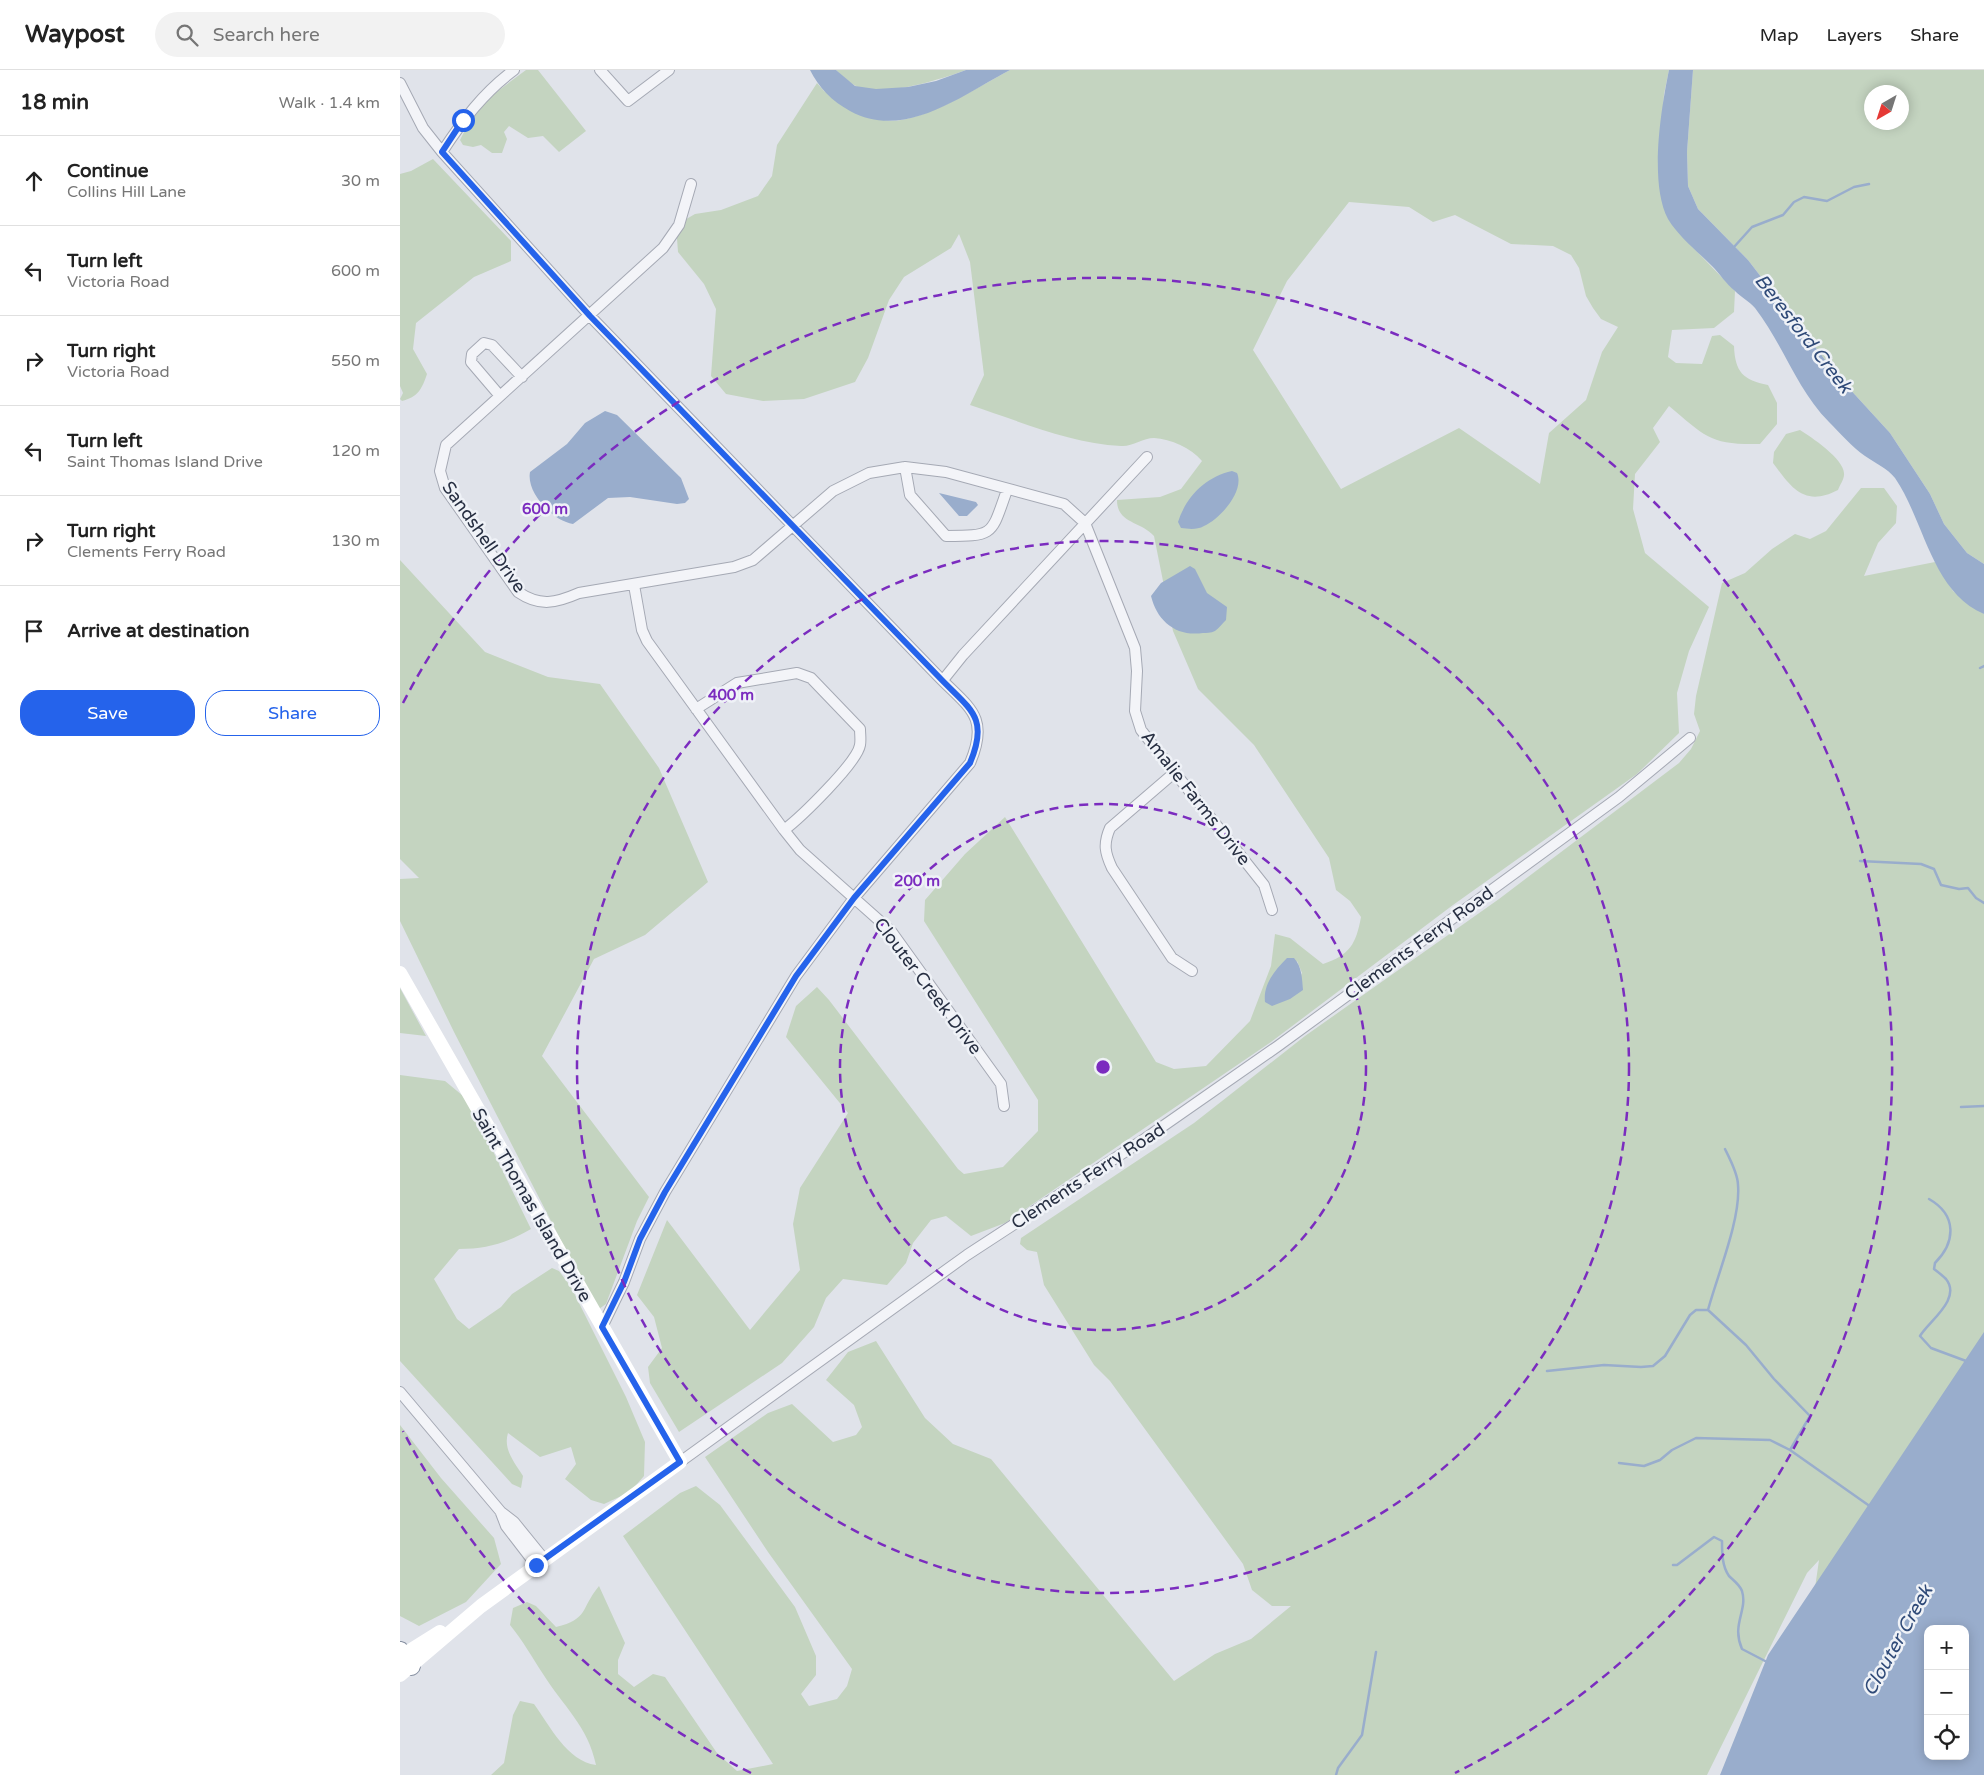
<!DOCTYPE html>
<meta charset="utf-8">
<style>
:root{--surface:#fff;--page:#f2f2f2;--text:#222;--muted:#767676;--line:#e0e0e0;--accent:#2563eb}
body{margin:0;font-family:"Varela Round",sans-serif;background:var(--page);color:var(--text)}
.controls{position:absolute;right:15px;bottom:15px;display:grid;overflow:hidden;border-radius:10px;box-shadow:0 2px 12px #0003}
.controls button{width:45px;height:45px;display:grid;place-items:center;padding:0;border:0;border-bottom:1px solid var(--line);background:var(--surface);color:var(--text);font:25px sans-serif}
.compass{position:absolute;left:1464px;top:15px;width:45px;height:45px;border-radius:50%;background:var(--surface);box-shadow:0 2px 12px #0003;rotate:219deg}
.stop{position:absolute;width:15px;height:15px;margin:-11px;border:4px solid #2563eb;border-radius:50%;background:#fff}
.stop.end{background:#2563eb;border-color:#fff;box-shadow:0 1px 5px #0008}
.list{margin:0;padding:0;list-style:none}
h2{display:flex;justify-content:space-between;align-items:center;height:65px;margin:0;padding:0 20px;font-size:21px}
h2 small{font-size:16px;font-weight:400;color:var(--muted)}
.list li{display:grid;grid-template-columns:32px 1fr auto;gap:15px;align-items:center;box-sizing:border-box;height:90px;padding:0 20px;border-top:1px solid var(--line)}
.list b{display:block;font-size:19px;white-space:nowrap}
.list p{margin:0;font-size:16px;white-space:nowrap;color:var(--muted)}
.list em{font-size:16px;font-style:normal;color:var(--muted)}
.actions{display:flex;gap:10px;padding:15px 20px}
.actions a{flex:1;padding:11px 0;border:1px solid var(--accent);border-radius:20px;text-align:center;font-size:18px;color:var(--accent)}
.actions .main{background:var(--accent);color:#fff}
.icon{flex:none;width:28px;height:28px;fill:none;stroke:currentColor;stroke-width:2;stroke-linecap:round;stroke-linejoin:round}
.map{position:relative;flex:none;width:1584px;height:1705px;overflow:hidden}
header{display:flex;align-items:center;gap:30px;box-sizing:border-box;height:70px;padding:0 25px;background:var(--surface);border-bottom:1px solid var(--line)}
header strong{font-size:24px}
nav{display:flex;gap:28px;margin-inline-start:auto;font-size:18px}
.search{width:350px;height:45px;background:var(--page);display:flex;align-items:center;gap:12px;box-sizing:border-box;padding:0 18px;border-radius:28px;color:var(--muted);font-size:19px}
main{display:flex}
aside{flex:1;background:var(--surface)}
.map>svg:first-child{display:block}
</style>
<header>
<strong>Waypost</strong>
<div class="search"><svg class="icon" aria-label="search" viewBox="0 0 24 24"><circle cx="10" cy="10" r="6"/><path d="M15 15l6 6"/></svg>Search here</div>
<nav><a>Map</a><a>Layers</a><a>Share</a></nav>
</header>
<main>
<aside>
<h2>18 min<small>Walk · 1.4 km</small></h2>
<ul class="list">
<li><svg class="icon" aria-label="ahead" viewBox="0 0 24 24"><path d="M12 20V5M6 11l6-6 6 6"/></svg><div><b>Continue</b><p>Collins Hill Lane</p></div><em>30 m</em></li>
<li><svg class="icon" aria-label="left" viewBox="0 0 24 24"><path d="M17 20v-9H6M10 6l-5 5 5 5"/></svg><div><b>Turn left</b><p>Victoria Road</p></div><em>600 m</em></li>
<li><svg class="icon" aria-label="right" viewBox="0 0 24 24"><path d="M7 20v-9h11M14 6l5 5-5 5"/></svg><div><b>Turn right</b><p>Victoria Road</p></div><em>550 m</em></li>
<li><svg class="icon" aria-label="left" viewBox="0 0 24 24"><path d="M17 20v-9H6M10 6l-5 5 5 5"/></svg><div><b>Turn left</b><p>Saint Thomas Island Drive</p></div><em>120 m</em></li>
<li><svg class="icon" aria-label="right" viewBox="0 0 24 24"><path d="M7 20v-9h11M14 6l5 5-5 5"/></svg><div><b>Turn right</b><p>Clements Ferry Road</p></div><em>130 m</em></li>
<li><svg class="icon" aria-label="arrive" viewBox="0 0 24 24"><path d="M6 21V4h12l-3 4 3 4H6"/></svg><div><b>Arrive at destination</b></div></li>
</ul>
<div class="actions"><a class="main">Save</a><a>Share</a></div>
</aside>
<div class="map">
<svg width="1584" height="1705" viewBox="0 0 1584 1705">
<rect width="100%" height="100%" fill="#e0e3ea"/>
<path fill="#c4d4c0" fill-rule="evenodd" d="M126,0H138L186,61L159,82L143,66L128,68L109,56L104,62L107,69L102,83H92L81,75L73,77L63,75L60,70L67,56L91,26Z
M436,0H566C542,9 477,30 454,15C447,11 442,5 436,0Z
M610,0H1269L1264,24L1262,53L1280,164L1335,221L1334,242L1314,258L1272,260L1268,287L1276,293L1302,294L1312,266L1320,265L1334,276C1335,302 1343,310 1368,315L1377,333V354L1360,374C1310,375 1306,367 1269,336L1253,358L1260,372L1235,404L1233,439L1245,483L1309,537L1289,581L1277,623L1279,663L1237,704L1053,835L871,972L605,1153L571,1166L546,1146L531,1150L513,1173L506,1193L487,1215L443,1209L426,1228L414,1257L382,1293L279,1362L250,1313L248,1297L262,1278L254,1247L237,1225L267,1150L350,1260L400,1200L393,1154L400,1118L448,1043L386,967L396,936L417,917L429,930L558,1099L564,1104L603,1097L638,1061V1030L524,851L525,830L565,784L605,747L756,992L774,999L806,996L850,951L871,896L875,864L890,868L923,894C950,885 956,874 961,847L950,831L936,820L929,788L854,675L798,619L773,561L754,466C741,451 717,454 717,430L760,427L781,419L802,391C791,378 771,369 754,368C743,368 732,377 721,376C669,373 619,351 570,335L584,305L570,192L559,164L551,178L504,207L489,230L468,288L455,312L404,329L363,331L326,324L311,306L316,239L304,214L278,182L276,155L295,144L321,140L358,126L372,106L377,75L417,13L424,21C439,29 468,47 483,50C517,57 579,16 610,0ZM949,132L1009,137L1033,152L1055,145L1111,174L1153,176L1171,185L1179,198L1186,226L1193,238L1201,249L1218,257L1202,282L1186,330L1149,363L1140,414L1059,358L941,419L853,280L887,211ZM897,891L902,903L890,928L872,935Z
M1293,0H1584V494L1567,483L1544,454L1530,424L1490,363L1436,304L1348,190L1298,139L1288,116L1287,82ZM1472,22H1502V52H1472Z
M33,89L111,171V191L74,207L16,253L13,279L27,304C22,319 18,327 2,331L0,329L3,323L0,316V104L11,101Z
M1400,360C1411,367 1446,390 1444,405C1444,409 1440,415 1438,420C1405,437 1392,419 1373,393L1374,382L1386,364Z
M1461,418H1484L1497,436L1496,453L1478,473L1464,506L1535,492L1553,521L1584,544V1348L1415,1518L1419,1490L1407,1503L1307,1705H91L104,1693L113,1645L120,1631L134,1634C150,1656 167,1691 196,1695C188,1656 163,1636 143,1604C132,1587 123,1571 110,1555L113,1538L127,1532L136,1536L156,1557C189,1549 180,1539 199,1516L225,1573L218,1590V1604L234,1617L253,1604L265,1607L317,1683L337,1701L373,1694L223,1466L280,1423L296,1416L320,1435L395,1537L416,1586V1605L401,1624L409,1636L437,1629L447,1616L452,1599L368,1482L305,1387L368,1343L392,1334L433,1372L456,1365L462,1357L454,1335L426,1310L448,1282L476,1271L525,1348L553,1374L591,1389L774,1611L815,1584L851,1569L891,1536H872L852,1520L843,1494L710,1311L694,1295L644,1215L637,1182L627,1180L620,1174L621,1168L794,1053L905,966L1099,829L1279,693L1291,679L1300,661L1294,644L1296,626L1322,513L1345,503L1372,479L1395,464L1410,469L1426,461Z
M0,490L85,582L148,607L200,614L259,698L308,812L245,865L194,889L142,986L249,1127L237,1151L206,1234L199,1239L189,1225L54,962L0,851V809L19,808L0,789Z
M0,918L26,966L0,963Z
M0,1005L45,1011L68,1030L131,1159C107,1173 87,1179 59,1179L34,1209L57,1249L69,1259L101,1237L112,1224L152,1198L159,1201L171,1217L226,1327L245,1372L244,1406L230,1422L204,1434L191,1430L165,1409L176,1394L171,1377L140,1387L108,1363C103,1379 114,1392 123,1406L121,1418L112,1414L0,1291Z
M0,1355L41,1408L94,1468L101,1494L66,1532L19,1556L0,1546Z"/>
<path fill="#99adcc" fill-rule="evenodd" d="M410,0H436L455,16L476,19L508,17L536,11L566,0H610C562,25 505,71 450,41C432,31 419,18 410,0Z
M1269,0H1293L1287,82L1288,116L1298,139L1348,190L1436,304L1490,363L1530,424L1544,454L1567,483L1584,494V544C1531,521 1525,452 1495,408C1487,398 1475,393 1465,386C1452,377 1440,363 1429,352C1397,320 1383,274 1355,238C1349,231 1341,227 1335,221C1326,214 1320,204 1312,196C1297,181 1279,167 1268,149C1249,113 1261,39 1269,0Z
M205,341L217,345L281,408L289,429L285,433L277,434L230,427L208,428L173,454C153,451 126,423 130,402L167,374L185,353Z
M832,401L837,403C845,421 820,449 804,456C797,460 789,459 781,458L778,452C786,427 805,407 832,401Z
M539,423L576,432L578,435L567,446H559Z
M790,496L795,499L807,523L827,537L826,550C823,553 819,558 815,561C811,563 806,563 803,563C776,567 757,551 751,526L761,513Z
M887,888H894C902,897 902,908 903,920L890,929L872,936L865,932C863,914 875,900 887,888Z
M1584,1262V1705H1320L1368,1585ZM1528,1559H1565V1686H1528Z"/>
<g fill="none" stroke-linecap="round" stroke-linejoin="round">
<path stroke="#99adcc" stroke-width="2.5" d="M1334,177L1352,157L1383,145L1394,132L1404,127L1427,131L1454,117L1469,114
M1580,598L1584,596
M1460,791L1521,794L1534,799L1541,815L1559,819L1568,818L1576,828L1584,833
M1561,1037L1584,1036
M1529,1129C1557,1145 1556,1172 1535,1193L1534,1199C1538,1202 1543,1206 1546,1209C1562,1229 1529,1251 1520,1266L1531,1278L1566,1291
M1308,1240C1317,1206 1341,1149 1338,1115C1338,1104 1330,1089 1325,1079
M1147,1301L1204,1295L1241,1297L1253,1296L1265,1286L1290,1245L1296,1240H1308L1346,1275L1374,1309L1410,1346L1390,1380
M1219,1393L1244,1396L1260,1390L1272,1380L1296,1368L1370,1370L1390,1380L1471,1437
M1273,1495H1277L1314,1467L1322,1471C1322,1483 1322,1496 1329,1506C1333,1510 1340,1515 1342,1521C1348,1541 1331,1554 1342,1579L1367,1592
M936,1705L938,1698L962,1665L976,1582"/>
<g stroke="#a5a9b4" stroke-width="12">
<path id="street" d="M200,0L228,31L269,0
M0,13L23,58L42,82L190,246L538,606C569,638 590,646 570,693L454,828L396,906L265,1122L240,1169L224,1212L202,1257
M42,82C63,50 83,23 114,0
M291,114L279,155L263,178L46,375L40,401L45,418L118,522C140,537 156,533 179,523L334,497L353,490L433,421L469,403L505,397L546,402L664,434L685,453L735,578L737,601L735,641L741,660L864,815L872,840
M100,326L71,292L72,284L84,273L92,275L122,307
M505,397L510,425L546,466C595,466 591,465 607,420
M234,515L242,560L247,571L384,760L400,780L491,861L601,1014L604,1036
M543,610L563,585L747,387
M296,639L337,613L397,603L411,608L460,659C460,664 461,670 460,675C457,693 400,748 384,760
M774,703L710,758C703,774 705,783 712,798L772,888L792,901
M0,1322L101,1442L114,1452L144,1489
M280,1392L567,1185L746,1068L878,976L1219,727L1290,668
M101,1443L106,1456L136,1495"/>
</g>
<g stroke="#868fa1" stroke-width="20">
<path id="highway" d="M0,1581L11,1596"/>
</g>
<use href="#street" stroke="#f3f4f8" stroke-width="10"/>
<path stroke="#fff" stroke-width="14" d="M0,903L280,1392L81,1536L0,1605
M0,1587L40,1562"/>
<use href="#highway" stroke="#fff" stroke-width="18"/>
</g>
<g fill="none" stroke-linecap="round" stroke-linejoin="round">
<path stroke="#2563eb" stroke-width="6" d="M63,50L42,82L190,246L538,606C569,639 590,646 570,693L454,828L396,906L265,1122L240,1169L224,1212L202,1257L280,1392L136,1495"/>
</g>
<g fill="none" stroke="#7b2cbf" stroke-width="2.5" stroke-dasharray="9 6">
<circle cx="703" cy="997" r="263"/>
<circle cx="703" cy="997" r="526"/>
<path d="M351 1703A789 789 0 0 1 3 1361M3 633A789 789 0 1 1 1055 1703"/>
</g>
<g text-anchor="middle" stroke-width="5" stroke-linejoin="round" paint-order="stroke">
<g font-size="18" fill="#272f42" stroke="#eff2f7">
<text transform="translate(84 467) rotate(55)" y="6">Sandshell Drive</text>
<text transform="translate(796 728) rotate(52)" y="6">Amalie Farms Drive</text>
<text transform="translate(1019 873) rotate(-36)" y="6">Clements Ferry Road</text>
<text transform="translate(528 916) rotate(53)" y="6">Clouter Creek Drive</text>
<text transform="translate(688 1106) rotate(-33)" y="6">Clements Ferry Road</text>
<text transform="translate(132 1135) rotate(60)" y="6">Saint Thomas Island Drive</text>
</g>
<g font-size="19" font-style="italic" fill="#2f4a78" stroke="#eff2f7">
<text transform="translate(1404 263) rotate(52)" y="7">Beresford Creek</text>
<text transform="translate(1497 1570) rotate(-61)" y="7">Clouter Creek</text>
</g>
</g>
<circle cx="703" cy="997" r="8" fill="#7b2cbf" stroke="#eff2f7" stroke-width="2.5"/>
<g font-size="15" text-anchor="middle" font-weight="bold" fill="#7b2cbf" stroke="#eff2f7" stroke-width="5" stroke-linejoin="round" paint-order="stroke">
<text x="145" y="444">600 m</text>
<text x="331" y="630">400 m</text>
<text x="517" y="816">200 m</text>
</g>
</svg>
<div class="controls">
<button>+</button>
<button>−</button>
<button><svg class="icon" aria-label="locate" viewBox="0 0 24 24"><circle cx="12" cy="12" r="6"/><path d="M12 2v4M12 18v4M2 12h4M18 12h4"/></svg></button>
</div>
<svg class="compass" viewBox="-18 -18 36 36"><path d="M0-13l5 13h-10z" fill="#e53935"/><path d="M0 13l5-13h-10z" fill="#767676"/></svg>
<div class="stop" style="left:63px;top:50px"></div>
<div class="stop end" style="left:136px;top:1495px"></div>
</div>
</main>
